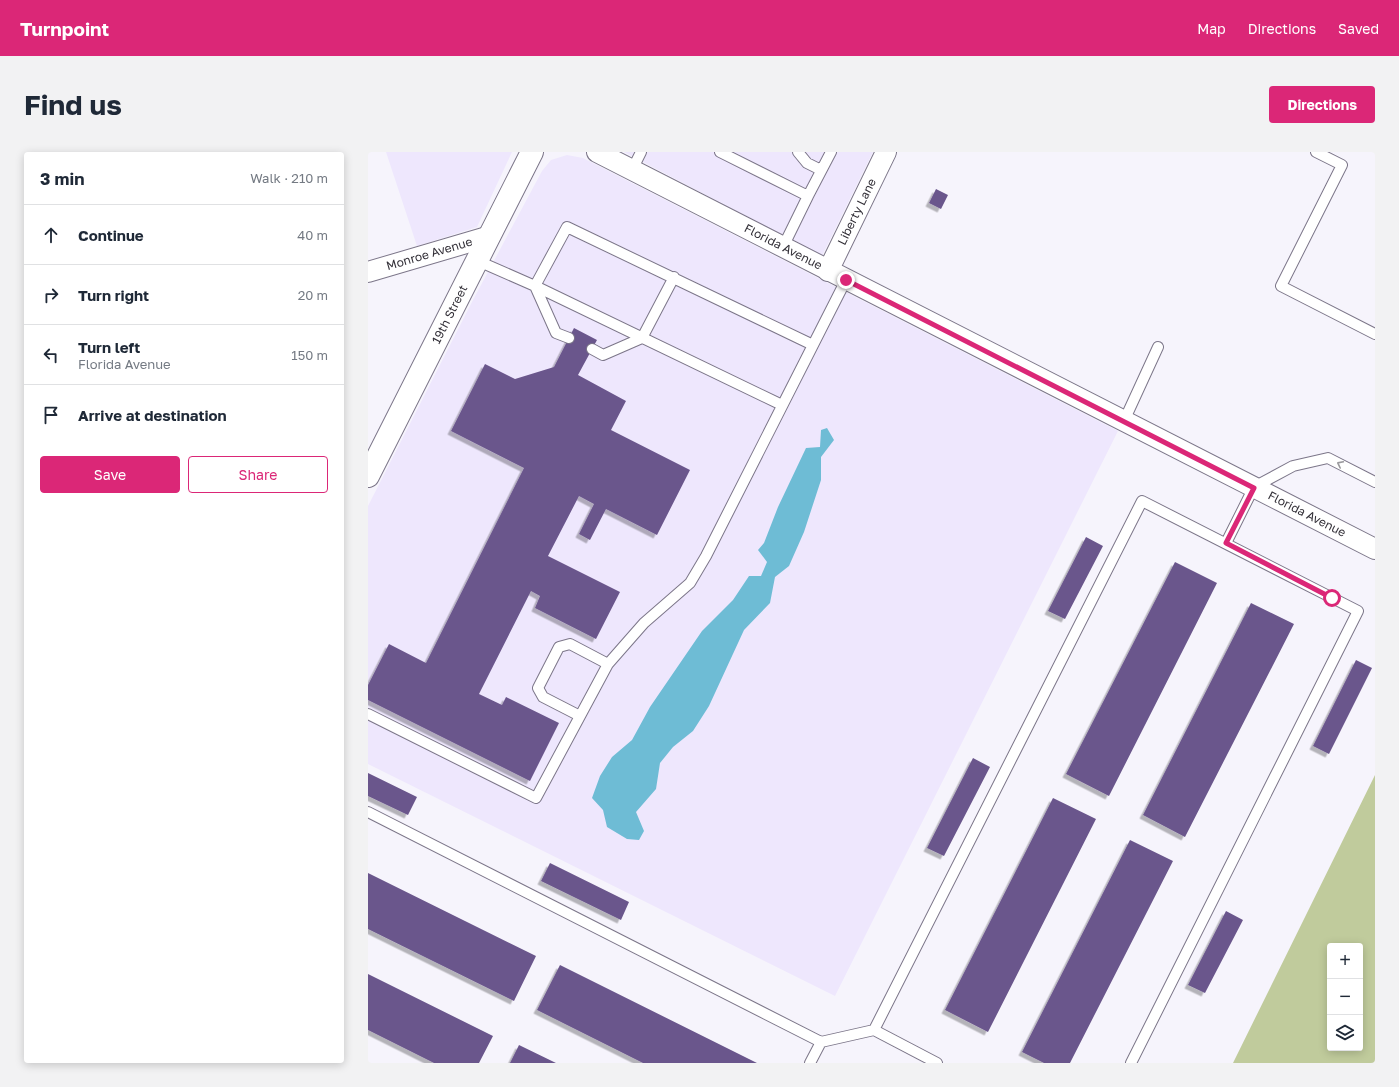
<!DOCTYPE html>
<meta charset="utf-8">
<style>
:root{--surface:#fff;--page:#f2f2f3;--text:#1f2937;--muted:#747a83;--line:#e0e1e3;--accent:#db2777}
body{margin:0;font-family:"Golos Text",sans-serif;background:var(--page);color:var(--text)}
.controls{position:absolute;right:12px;bottom:12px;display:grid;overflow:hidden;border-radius:4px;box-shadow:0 2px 10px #0003}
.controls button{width:36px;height:36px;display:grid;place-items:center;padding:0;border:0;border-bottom:1px solid var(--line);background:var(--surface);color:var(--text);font:20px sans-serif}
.stop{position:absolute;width:12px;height:12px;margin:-9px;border:3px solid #db2777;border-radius:50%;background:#fff}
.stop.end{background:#db2777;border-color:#fff;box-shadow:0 1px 4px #0008}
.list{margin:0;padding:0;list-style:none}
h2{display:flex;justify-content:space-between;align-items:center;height:52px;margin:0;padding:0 16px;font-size:17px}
h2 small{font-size:13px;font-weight:400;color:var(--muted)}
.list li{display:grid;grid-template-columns:26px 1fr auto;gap:12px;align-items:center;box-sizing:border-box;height:60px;padding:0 16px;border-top:1px solid var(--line)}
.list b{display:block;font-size:15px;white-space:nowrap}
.list p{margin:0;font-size:13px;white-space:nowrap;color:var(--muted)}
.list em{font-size:13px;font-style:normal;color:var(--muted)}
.actions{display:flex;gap:8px;padding:12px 16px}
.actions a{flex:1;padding:9px 0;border:1px solid var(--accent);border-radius:4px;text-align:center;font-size:14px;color:var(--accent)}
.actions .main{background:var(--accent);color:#fff}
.icon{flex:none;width:22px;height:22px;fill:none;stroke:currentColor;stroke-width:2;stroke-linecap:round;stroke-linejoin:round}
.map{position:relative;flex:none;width:1007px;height:911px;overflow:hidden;border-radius:4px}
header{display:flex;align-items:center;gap:24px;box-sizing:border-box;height:56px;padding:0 20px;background:var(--accent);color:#fff}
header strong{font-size:19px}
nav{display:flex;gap:22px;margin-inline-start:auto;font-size:14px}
.intro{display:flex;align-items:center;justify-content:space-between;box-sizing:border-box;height:96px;padding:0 24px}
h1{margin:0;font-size:28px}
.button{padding:10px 18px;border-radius:4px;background:var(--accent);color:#fff;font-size:14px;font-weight:700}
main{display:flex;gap:24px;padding:0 24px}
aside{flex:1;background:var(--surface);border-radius:4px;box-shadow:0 2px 10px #0003}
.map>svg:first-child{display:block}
</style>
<header>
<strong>Turnpoint</strong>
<nav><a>Map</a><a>Directions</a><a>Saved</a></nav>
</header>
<div class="intro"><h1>Find us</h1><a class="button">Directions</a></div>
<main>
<aside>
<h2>3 min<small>Walk · 210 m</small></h2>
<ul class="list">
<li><svg class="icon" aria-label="ahead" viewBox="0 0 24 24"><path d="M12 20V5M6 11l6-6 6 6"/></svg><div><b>Continue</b></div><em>40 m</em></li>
<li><svg class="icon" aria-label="right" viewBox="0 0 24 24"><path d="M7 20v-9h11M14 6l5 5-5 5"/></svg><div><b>Turn right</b></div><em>20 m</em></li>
<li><svg class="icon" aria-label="left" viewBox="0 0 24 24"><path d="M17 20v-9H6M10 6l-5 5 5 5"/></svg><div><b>Turn left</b><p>Florida Avenue</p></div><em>150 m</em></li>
<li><svg class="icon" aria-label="arrive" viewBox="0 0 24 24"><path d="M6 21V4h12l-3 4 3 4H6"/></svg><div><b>Arrive at destination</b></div></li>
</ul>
<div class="actions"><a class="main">Save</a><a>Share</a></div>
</aside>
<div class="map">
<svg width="1007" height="911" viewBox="0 0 1007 911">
<defs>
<filter id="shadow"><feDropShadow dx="-3.5" dy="3.5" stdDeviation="0" flood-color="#0004"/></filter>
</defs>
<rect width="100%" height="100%" fill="#f6f4fc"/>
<path fill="#eee7fd" d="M18,0H144L109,75L49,94Z
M256,0H505L454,104Z
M199,3L215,6L750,279L467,844L0,612V354L105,148L174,19L183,8Z"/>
<path fill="#c0cb9c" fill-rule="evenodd" d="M1007,623V911H865ZM962,794H992V896H962Z"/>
<path fill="#6ebcd5" d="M459,276L466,288L453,305V328L436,380L421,414L407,425L402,451L376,478L341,554L325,579L305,595L292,611L288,637L268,660L276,679L271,688L259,687L239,675L235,658L224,646L232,624L244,605L264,588L282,555L334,479L365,448L381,424H393L399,410L390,398L396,391L410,355L438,296L452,295L453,278Z"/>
<path fill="#6b578c" filter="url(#shadow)" d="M568,37L580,43L573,57L561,51Z
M206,176L229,188L210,223L258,249L243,278L322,318L289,383L238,357L222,388L211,382L226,352L211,344L180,404L252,440L228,487L167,456L172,444L163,439L111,542L134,553L138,545L191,571L162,629L0,548V533L21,492L58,511L156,316L83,279L117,212L147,227L186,215Z
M718,385L735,394L697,467L680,459Z
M807,410L849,431L741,644L698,622Z
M883,451L926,472L817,685L775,663Z
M988,508L1004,516L961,602L945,594Z
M605,606L622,615L576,704L559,696Z
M0,621L49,645L40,663L0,644Z
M685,646L728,667L620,880L577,858Z
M762,688L805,709L702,911H676L654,900Z
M182,711L261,750L253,768L173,729Z
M0,721L168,804L146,849L0,777Z
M858,759L875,768L837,841L820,833Z
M192,813L389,911H275L169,858Z
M0,822L125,884L111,911H66L0,878Z
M151,893L188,911H142Z"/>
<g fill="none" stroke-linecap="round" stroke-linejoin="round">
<g stroke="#7c7689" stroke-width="12">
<path id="service" d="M352,0L440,44L463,0
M430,0L439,11L453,18
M948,0L974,13L913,134L1007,182
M264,18L273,0
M415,95L440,44
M110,109L167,134L414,253
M201,186L188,181L167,134L199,75L445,193
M224,197L235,203L274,186L306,125
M756,269L790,195
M858,391L886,335L925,314L960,306L1007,330
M0,562L168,646L240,512L276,471L322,431L338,404L478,128
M212,564L175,545L170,536L191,495L202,492L240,512
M0,660L453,890
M442,911L453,890L506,878
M569,911L506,878L774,349L990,459L763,911"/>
</g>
<g stroke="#7c7689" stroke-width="22">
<g id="minor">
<path id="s1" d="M229,0L1007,397"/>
<path id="s2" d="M460,119L518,0"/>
<path id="s3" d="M0,120L122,84"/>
</g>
</g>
<g stroke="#7c7689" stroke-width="24">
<g id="secondary">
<path id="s4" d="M0,324L164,0"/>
</g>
</g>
<use href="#service" stroke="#fff" stroke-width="10"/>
<use href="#minor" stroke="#fff" stroke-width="20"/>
<use href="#secondary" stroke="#fff" stroke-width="22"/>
</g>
<defs><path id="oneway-chevron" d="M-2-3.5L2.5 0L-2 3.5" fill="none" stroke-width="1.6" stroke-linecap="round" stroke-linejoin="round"/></defs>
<use stroke="#99989c" href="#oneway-chevron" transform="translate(972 312) rotate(-153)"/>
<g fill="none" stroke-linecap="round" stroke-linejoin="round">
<path stroke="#db2777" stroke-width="5" d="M478,128L886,336L858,391L964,446"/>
</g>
<g text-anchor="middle" stroke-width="4" stroke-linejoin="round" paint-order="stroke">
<g font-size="12" fill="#333038" stroke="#f6f4fc">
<text dy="4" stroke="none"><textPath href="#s2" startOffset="66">Liberty Lane</textPath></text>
<text dy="4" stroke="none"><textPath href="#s1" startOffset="209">Florida Avenue</textPath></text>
<text dy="4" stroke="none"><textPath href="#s3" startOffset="64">Monroe Avenue</textPath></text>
<text dy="4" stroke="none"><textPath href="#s4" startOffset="181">19th Street</textPath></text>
<text dy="4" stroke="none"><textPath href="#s1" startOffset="797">Florida Avenue</textPath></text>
</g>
</g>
</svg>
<div class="controls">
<button>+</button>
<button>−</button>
<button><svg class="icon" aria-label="layers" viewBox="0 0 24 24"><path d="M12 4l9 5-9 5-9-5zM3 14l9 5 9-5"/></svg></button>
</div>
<div class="stop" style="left:964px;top:446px"></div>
<div class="stop end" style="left:478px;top:128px"></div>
</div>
</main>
